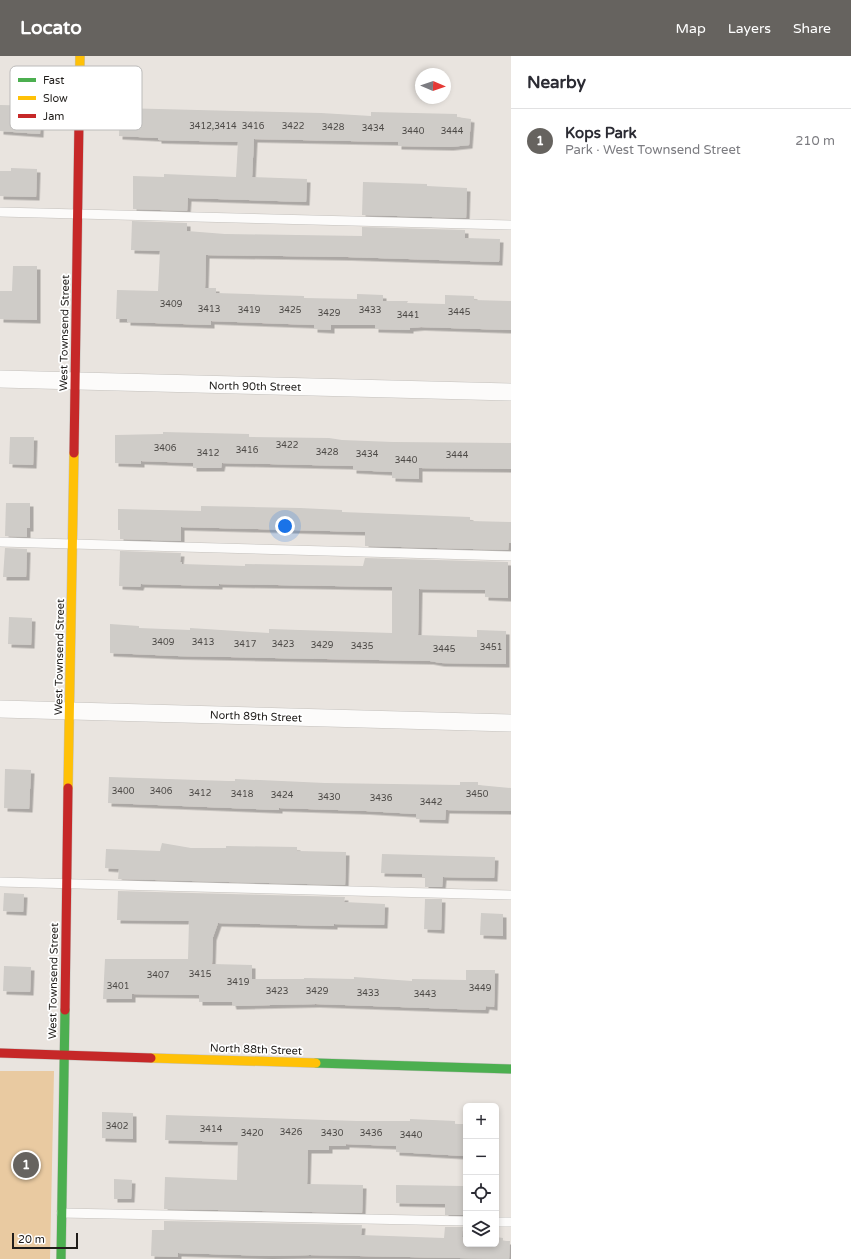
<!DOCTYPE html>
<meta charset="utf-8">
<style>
:root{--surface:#fff;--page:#f7f7f7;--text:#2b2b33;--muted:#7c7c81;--line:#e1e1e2;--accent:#66635f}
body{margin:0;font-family:"Varela Round",sans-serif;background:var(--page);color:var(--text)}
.controls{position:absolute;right:12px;bottom:12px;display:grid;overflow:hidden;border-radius:6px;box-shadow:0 2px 6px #0003}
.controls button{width:36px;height:36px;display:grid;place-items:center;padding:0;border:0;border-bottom:1px solid var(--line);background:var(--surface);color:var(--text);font:20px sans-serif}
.compass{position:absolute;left:415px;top:12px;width:36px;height:36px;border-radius:50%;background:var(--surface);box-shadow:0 2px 6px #0003;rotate:92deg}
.scale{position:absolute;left:12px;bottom:10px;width:66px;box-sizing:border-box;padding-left:4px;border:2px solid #201d1a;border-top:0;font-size:11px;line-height:14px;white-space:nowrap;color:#201d1a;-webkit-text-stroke:3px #fff;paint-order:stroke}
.you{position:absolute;left:285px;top:470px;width:14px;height:14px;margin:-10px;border:3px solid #fff;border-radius:50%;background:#1a73e8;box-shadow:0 0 0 6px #1a73e833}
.badge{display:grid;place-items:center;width:26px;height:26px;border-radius:50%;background:var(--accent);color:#fff;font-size:13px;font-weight:700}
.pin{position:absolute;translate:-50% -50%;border:2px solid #fff;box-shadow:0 1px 4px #0006}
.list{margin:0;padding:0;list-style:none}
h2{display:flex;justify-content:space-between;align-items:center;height:52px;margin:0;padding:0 16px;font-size:17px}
h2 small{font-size:13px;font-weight:400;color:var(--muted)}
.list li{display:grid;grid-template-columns:26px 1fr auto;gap:12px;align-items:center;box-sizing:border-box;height:64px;padding:0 16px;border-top:1px solid var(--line)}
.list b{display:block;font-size:15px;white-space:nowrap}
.list p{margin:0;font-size:13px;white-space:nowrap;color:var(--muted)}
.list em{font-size:13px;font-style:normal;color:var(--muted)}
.icon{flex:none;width:22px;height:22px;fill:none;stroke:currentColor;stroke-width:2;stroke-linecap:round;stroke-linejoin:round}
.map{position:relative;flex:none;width:511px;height:1203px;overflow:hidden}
header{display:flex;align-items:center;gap:24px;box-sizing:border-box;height:56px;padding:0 20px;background:var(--accent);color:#fff}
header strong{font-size:19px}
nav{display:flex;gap:22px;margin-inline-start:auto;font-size:14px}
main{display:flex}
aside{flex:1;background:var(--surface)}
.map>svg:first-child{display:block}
</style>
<header>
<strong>Locato</strong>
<nav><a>Map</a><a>Layers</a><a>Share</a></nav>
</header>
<main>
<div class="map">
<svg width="511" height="1203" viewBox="0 0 511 1203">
<defs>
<filter id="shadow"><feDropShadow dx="3.5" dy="3.5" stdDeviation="0" flood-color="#0004"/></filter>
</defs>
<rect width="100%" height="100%" fill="#e9e4df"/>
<path fill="#e9caa1" d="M0,1015H54L50,1203H0Z"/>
<path fill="#cfccc8" filter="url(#shadow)" d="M0,49L41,50L40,78L0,75Z
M120,52L321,57L371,60V56L457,58V61L471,63L469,89L450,91L398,90V86L254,83L252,121L307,123L306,146L188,142L187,155L133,153V120L164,121V118L236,121L238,86L158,84V82L119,80Z
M11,112L37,113L36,141L0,140V115H11Z
M363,126L427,128V130L467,132L466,162L362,159Z
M132,165L187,167V175L225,178L362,180V171L465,174V182L500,183L499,206L348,201L206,199L205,232H216V237L304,240V242L357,243V238L383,239V245H408L407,247L445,248V239L474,240V244L511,245V274L421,271L410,272V274L375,273V269H331V274L314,273V269L211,265V269L127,266V263H116L117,234L158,235L160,195L131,194Z
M13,210H37V264L0,263V235H12Z
M163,376L249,378V381L329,382L342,384L393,386L511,387V413L419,412V423L392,422V416L353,414V410L222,407L221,412H193V407L141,405V408L115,407V379L163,378Z
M10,381H34L33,409L9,408Z
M6,447H30V472H27V481L5,480Z
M201,450L300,452L342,454V456L470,461V465L511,466V487H509L508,494L365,490V476L181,471V485L120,483V474H118V453L201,455Z
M5,492L27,493L26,521H3Z
M120,495L181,497L180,506H182V508L245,510V508L363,510L365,502L508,506V542L485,541V534L419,533L418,579L477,581V574L506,575V608L441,607L430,605L177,600L110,597V568L139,570V572L190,574V572L269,577V573L392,577V531L219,528V530L141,528L140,531L119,530Z
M9,561L32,562L31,589L8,588Z
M5,713L31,714L29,753L4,752Z
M109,721L228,725H235V723L325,727L460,729V726H478V729L511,732V755L446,754L445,764L416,763V758L366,755L279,752V754L108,747Z
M162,787L191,792H226V790L297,791V795L346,796L345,829L118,823L119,813L105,812L106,793L160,795Z
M382,798L495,801L494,822L443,821L442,831H425V821H422V818L381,817Z
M118,835L345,841L344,846L385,848L384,869L334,868V870L218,867L213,881L212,908L252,909V923H304V922L354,923V921L412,925V923L466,924V914H495L494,951L486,950L485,954L316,948L233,950L232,946H199V939L132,938V943H103L105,903H188L189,865L117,864Z
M4,837L24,838L23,856L3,855Z
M425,843H442L441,874L424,873Z
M481,857L503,858V880L480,879Z
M4,910L31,911L30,936L3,935Z
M102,1056L133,1057V1083L102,1082Z
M166,1059L357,1065H410V1063L455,1065V1068H466L465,1100L396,1096V1090L346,1088V1090H329V1094H308L307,1128L363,1129L362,1157L164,1153L165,1121L237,1124L238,1086L165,1084Z
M114,1123L132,1124L131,1143H114Z
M396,1129L464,1130L463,1159H445V1148L396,1147Z
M164,1165L362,1169L361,1179L444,1182L445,1171H463L462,1181H466V1188H496V1181L503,1182V1185H510L509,1203L310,1199L269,1200L178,1197V1201L151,1200L152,1174H164Z"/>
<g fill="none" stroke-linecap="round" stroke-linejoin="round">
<g stroke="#c4c1bd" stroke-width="10">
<path id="lane" d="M0,156L511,169
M0,486L511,500
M0,826L511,839
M61,1157L466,1165
M496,1166H511"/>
</g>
<g stroke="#c4c1bd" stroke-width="18">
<path id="street" d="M0,323L511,336
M0,653L511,667"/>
</g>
<g stroke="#c4c1bd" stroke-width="10">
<path id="fast" d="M316,1007L511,1013
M61,1203L65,954"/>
</g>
<g stroke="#c4c1bd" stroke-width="10">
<path id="slow" d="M79,65L80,0
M68,732L74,397
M151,1002L316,1007"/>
</g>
<g stroke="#c4c1bd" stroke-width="10">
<path id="jam" d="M74,397L79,65
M65,954L68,732
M0,997L151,1002"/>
</g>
<use href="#lane" stroke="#fcfbfa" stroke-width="9"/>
<use href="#street" stroke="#fcfbfa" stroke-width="17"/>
<use href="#fast" stroke="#4caf50" stroke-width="9"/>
<use href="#slow" stroke="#ffc107" stroke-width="9"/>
<use href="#jam" stroke="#c62828" stroke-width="9"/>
</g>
<g text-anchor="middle" stroke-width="3.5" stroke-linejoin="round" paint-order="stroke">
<g font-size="9" fill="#4c4946">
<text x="213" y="73">3412,3414</text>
<text x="253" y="73">3416</text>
<text x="293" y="73">3422</text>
<text x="333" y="74">3428</text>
<text x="373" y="75">3434</text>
<text x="413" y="78">3440</text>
<text x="452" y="78">3444</text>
<text x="171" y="251">3409</text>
<text x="209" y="256">3413</text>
<text x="249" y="257">3419</text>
<text x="290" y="257">3425</text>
<text x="370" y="257">3433</text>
<text x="459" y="259">3445</text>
<text x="329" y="260">3429</text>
<text x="408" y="262">3441</text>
<text x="287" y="392">3422</text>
<text x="165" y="395">3406</text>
<text x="247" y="397">3416</text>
<text x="327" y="399">3428</text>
<text x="208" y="400">3412</text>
<text x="367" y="401">3434</text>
<text x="457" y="402">3444</text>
<text x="406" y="407">3440</text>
<text x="163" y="589">3409</text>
<text x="203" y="589">3413</text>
<text x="245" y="591">3417</text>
<text x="283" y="591">3423</text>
<text x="322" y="592">3429</text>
<text x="362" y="593">3435</text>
<text x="491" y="594">3451</text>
<text x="444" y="596">3445</text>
<text x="123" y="738">3400</text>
<text x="161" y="738">3406</text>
<text x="200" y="740">3412</text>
<text x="242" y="741">3418</text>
<text x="477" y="741">3450</text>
<text x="282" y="742">3424</text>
<text x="329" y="744">3430</text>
<text x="381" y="745">3436</text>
<text x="431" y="749">3442</text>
<text x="200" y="921">3415</text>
<text x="158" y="922">3407</text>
<text x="238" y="929">3419</text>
<text x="118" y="933">3401</text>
<text x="480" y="935">3449</text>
<text x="277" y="938">3423</text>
<text x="317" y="938">3429</text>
<text x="368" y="940">3433</text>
<text x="425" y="941">3443</text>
<text x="117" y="1073">3402</text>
<text x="211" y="1076">3414</text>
<text x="291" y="1079">3426</text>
<text x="252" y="1080">3420</text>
<text x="332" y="1080">3430</text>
<text x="371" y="1080">3436</text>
<text x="411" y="1082">3440</text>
</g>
<g font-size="11" fill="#201d1a" stroke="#fff">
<text transform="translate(64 277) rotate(-89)" y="4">West Townsend Street</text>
<text transform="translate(255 330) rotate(1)" y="4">North 90th Street</text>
<text transform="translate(59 601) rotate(-89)" y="4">West Townsend Street</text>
<text transform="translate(256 660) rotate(2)" y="4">North 89th Street</text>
<text transform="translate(53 925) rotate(-89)" y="4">West Townsend Street</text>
<text transform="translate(256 993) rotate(2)" y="4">North 88th Street</text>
</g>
</g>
<rect x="10" y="10" width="132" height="64" rx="6" fill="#fff" stroke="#bcbbba" stroke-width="1"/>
<rect x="18" y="22" width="18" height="4" fill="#4caf50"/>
<rect x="18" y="40" width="18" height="4" fill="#ffc107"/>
<rect x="18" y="58" width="18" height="4" fill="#c62828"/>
<g font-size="11" fill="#201d1a">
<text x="43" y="28">Fast</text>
<text x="43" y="46">Slow</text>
<text x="43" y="64">Jam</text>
</g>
</svg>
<div class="controls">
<button>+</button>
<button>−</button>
<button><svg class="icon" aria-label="locate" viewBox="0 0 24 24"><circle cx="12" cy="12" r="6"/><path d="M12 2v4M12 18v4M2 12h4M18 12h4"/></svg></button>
<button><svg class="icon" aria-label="layers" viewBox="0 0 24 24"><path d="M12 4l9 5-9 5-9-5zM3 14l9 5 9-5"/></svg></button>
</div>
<svg class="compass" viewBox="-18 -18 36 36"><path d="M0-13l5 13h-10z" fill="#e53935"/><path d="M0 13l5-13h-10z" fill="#7c7c81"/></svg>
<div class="scale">20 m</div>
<div class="you"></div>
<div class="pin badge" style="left:26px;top:1109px">1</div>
</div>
<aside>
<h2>Nearby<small></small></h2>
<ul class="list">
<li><span class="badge">1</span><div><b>Kops Park</b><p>Park · West Townsend Street</p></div><em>210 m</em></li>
</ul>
</aside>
</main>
